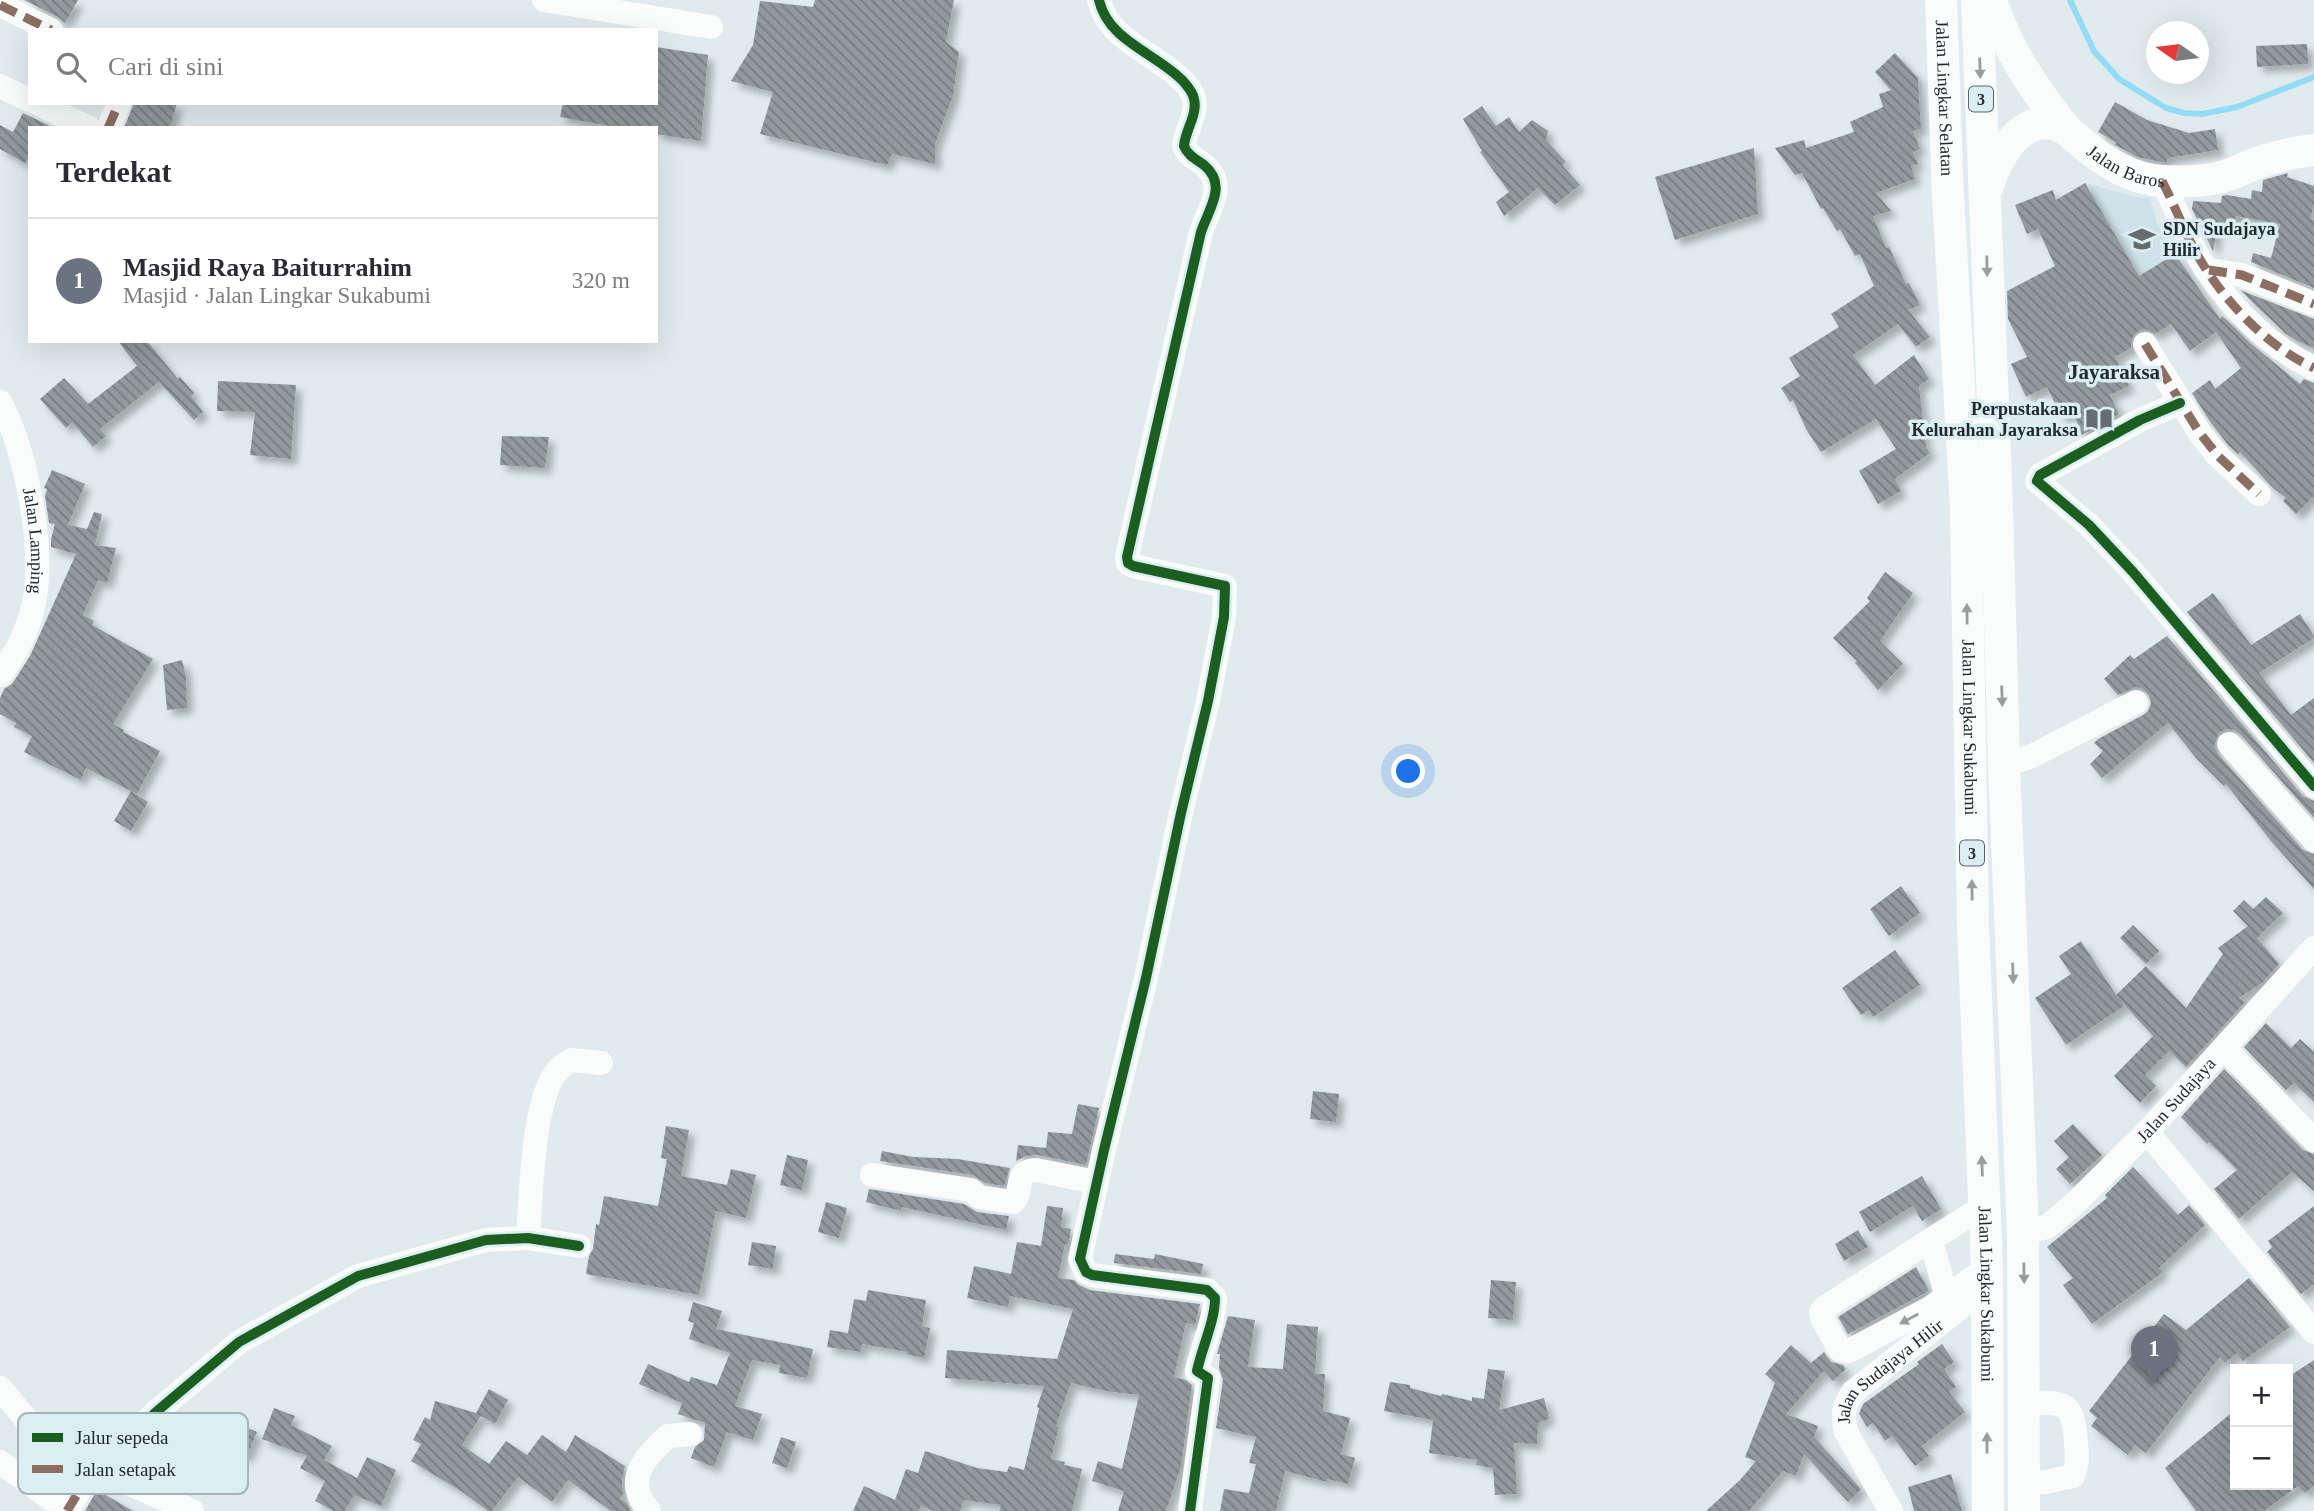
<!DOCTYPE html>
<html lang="id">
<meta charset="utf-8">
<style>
:root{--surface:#fff;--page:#f7f7f7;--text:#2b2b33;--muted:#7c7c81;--line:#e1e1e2;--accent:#b45309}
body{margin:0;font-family:Georgia,serif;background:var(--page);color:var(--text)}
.controls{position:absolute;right:21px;bottom:21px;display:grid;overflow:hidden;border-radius:0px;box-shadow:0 7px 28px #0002}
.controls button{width:63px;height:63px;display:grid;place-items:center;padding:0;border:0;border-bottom:2px solid var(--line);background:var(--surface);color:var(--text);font:35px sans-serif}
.compass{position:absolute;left:2146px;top:21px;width:63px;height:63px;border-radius:50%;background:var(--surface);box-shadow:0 7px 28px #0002;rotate:284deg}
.you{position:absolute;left:1409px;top:772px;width:24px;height:24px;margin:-18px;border:5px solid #fff;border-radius:50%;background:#1a73e8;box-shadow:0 0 0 10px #1a73e833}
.badge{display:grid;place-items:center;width:46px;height:46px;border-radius:50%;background:var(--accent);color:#fff;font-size:23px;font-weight:700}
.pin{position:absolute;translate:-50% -58px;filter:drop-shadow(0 2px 4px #0008)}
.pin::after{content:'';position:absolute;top:37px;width:24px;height:21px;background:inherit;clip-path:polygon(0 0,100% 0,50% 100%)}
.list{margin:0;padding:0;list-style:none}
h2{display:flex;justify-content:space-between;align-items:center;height:91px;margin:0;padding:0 28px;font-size:30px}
h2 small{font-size:23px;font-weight:400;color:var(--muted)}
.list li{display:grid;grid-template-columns:46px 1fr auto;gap:21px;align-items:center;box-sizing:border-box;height:126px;padding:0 28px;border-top:2px solid var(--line)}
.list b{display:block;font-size:26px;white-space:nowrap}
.list p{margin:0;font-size:23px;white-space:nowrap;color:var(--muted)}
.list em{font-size:23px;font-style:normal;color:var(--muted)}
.icon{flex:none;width:38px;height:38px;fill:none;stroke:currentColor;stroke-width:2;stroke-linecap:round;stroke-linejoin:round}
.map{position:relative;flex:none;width:2314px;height:1511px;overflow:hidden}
.search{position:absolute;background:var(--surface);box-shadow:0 7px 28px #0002;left:28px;top:28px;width:630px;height:77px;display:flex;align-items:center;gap:18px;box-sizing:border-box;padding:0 24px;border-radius:0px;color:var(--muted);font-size:26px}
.panel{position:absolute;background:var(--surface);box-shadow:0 7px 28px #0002;left:28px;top:126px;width:630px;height:217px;border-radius:0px}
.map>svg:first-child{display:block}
</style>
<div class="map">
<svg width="2314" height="1511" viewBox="0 0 2314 1511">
<defs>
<pattern id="building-back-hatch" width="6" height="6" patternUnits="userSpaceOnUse" patternTransform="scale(1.75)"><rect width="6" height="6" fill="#929a9d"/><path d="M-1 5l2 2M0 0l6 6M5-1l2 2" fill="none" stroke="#777e80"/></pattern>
<filter id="shadow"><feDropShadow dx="6" dy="6" stdDeviation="3.5" flood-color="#0004"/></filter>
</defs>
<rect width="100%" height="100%" fill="#e1ebee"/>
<path fill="#cfe2e9" d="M2085,183L2140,198L2150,197L2157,223L2175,254L2139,276Z"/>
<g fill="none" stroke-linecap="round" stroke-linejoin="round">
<path stroke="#93dcf5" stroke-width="6" d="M2070,0L2094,51L2119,79L2166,108L2184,113L2202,114L2237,107L2314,77"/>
</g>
<path fill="url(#building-back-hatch)" filter="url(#shadow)" d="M24,0H78L65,23L58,17Z
M815,0H954L946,42L959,52L953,96L935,144V164L892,154L887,165L760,134L773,92L731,81L753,45L760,1L813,7Z
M2307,44L2308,64L2257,67L2256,46Z
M656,47L708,55L701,141L656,134V128H621L560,117L563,103H656Z
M1895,53L1918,78L1921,129L1913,131L1920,149L1913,152L1918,164L1911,166L1915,179L1876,193L1891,211L1873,216L1886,248L1889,247L1906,284L1909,283L1920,305L1908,310L1930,337L1916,347L1898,324L1853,355L1875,385L1914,355L1929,379L1919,386L1926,447L1930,453L1895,479L1901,491L1878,504L1859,471L1896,449L1876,419L1821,452L1806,429L1793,400L1790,402L1781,388L1800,376L1789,358L1839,327L1831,314L1874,286L1860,254L1855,256L1840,229L1837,231L1823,208L1821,209L1802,173L1795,175L1775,148L1804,140L1806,148L1854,132L1850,122L1883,107L1879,94L1891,90L1875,72Z
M2115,102L2147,120L2189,133L2215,129L2218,150L2168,158L2166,163L2137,157L2119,147L2115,145L2116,142L2098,132Z
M134,103H177L170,128H124Z
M1482,106L1496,126L1509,117L1519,132L1532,120L1548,131L1546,140L1566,162L1562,165L1580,185L1555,205L1538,188L1504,216L1496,202L1509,192L1480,152L1482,151L1463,119Z
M23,113L54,128H30V154L25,163L0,149V125L13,132Z
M1754,148L1758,214L1675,240L1655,177Z
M2288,173L2287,177L2314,186V205L2310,219L2314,220V288L2251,262L2253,253L2271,258L2280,224L2236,216L2234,226L2218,223L2213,251L2192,209L2193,201L2221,203L2222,196L2227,195L2251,199L2252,190L2262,192L2263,180Z
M2085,183L2139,276L2175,254L2220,319L2222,316L2227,320L2249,342L2300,384L2304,379L2314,383V496L2296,514L2283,501L2286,498L2273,488L2240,452L2238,454L2229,446L2211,423L2192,393L2210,380L2215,389L2241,368L2216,332L2190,351L2171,324L2155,334L2145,329L2137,332L2132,338L2131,348L2115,357L2129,386L2110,395L2119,414L2082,435L2073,413L2062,418L2047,387L2026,397L2011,364L2027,357L2008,319L2007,291L2055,266L2038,229L2027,234L2015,205L2053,190L2056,200Z
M2240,290L2314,319V348L2297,341L2285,333Z
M118,341H147L178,379L180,377L194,393L191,396L203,412L194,420L159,382L100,429L106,436L93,447L72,422L66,428L40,399L64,378L88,404L137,366Z
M218,381L296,385L291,459L250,455L255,412L217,411Z
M502,436L549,437L545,468L500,465Z
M52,470L85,484L68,525L87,529L94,512L102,514L95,545L116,548L107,583L98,580L83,615L94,621L92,625L153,659L113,724L124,730L123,732L160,751L137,794L86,768L81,780L24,752L32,736L14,727L16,723L0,714V698L4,689L12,684L30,656L76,554L51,547V539L55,524L49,523L45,496L47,489L44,488Z
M1885,572L1913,593L1880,641L1903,664L1878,690L1855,663L1857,661L1833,638L1870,601L1867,598Z
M2213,593L2251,645L2300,614L2314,636V638L2259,673L2291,715L2314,698V763L2187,612Z
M2167,636L2303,796L2314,801V818L2240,734L2234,730L2227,729L2219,733L2214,746L2218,754L2303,850L2314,854V889L2271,841L2226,784L2224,786L2196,758L2168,723L2102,778L2090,764L2103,751L2094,743L2098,739L2143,715L2148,711L2151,703L2149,696L2143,689L2136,687L2118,695L2104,679L2130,655L2134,659Z
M182,660L186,677L187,708L167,710L163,665Z
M131,791L148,802L131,831L114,821Z
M1901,886L1920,913L1889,936L1870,909Z
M2266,897L2283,913L2257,938L2279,964L2262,983L2239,998L2245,1002L2186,1067L2169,1051L2145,1075L2156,1086L2140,1103L2114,1076L2153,1036L2120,1000L2124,1006L2066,1045L2035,998L2071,974L2059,956L2081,941L2116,995L2146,966L2186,1008L2223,954L2218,948L2248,926L2233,911L2244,900L2253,909Z
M2133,925L2159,951L2146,964L2120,938Z
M1895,950L1920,985L1873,1017L1869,1010L1861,1015L1842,988Z
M2266,1023L2291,1048L2300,1039L2314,1052V1102L2294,1083L2286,1090L2244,1047Z
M2224,1069L2303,1150L2314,1154V1191L2292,1172L2239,1219L2214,1189L2237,1170L2209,1142L2207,1144L2181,1117Z
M1313,1091L1339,1094L1336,1122L1310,1119Z
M1078,1104L1099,1108L1086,1165L1038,1155L1026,1156L1016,1161L1018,1145L1046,1148L1048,1132L1072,1134Z
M2073,1124L2102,1155L2070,1184L2056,1169L2069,1157L2054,1141Z
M666,1126L689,1130L681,1176L727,1185L731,1169L756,1175L746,1218L716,1211L699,1295L586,1274L589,1256L593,1249L596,1224L599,1225L604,1196L658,1206L667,1159L661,1158Z
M882,1151L913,1157L958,1159L1010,1168L1004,1186L985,1183L973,1175L880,1161Z
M787,1155L808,1160L802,1190L780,1185Z
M2133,1167L2178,1215L2189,1205L2205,1225L2159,1268L2163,1272L2092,1324L2063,1285L2073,1278L2047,1247L2107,1198L2105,1195Z
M1922,1176L1941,1209L1922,1221L1913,1206L1870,1232L1859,1212Z
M869,1189L964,1204L977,1212L1009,1216L1006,1230L902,1207L901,1211L866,1202Z
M826,1202L847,1208L839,1238L818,1232Z
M1047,1206L1063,1208L1061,1227L1071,1229L1068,1245L1065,1244L1058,1278L1074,1280L1079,1285L1090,1290L1200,1304L1195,1325L1186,1323L1174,1377L1186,1380L1192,1385L1181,1467L1166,1511H1118L1124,1491L1092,1481L1098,1461L1122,1469L1139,1395L1105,1391L1071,1383L1056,1426L1059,1427L1051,1459L1065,1462L1064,1465L1082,1469L1072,1511H999L1001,1505L964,1500L960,1511H934L921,1506L919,1511H853L864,1486L895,1500L906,1469L918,1473L925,1451L977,1468L1007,1472L1009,1466L1024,1470L1039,1408L1037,1407L1044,1386L945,1378L947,1350L1057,1359L1073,1309L1010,1296L1008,1307L967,1298L974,1266L1011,1274L1017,1242L1041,1246Z
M2314,1206V1284L2301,1294L2267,1252L2272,1247L2268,1241Z
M1858,1230L1868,1247L1844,1261L1835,1244Z
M752,1242L776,1246L773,1269L748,1265Z
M1115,1254L1154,1259L1155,1254L1203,1264L1201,1274L1114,1263Z
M1916,1267L1929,1291L1848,1334L1838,1317Z
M2249,1278L2290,1327L2243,1361L2237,1353L2225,1363L2220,1357L2146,1453L2135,1445L2128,1455L2091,1426L2097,1418L2089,1411L2164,1314L2186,1330Z
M1491,1280L1516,1282L1513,1320L1488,1318Z
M868,1290L926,1300L922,1326L930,1328L924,1358L906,1354L907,1352L862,1344L861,1352L827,1347L830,1330L848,1333L854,1299L866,1301Z
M693,1302L722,1311L716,1329L813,1349L807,1378L779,1373L780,1365L752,1360L735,1406L762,1414L753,1440L727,1432L714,1467L691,1458L695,1447L704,1440L705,1423L678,1414L682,1403L639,1384L648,1364L689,1382L691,1377L717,1385L730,1353L689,1339L694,1323L688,1321Z
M1228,1316L1255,1320L1248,1367L1283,1369L1287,1324L1318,1327L1315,1374H1325L1323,1411L1350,1418L1341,1454L1355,1458L1348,1484L1327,1479V1482L1285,1471L1276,1511H1220L1224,1489L1249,1493L1256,1464L1249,1463L1256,1437L1216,1428L1223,1380L1219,1368L1220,1354H1217Z
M1942,1344L1954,1362L1944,1369L1956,1387L1949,1392L1965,1412L1922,1446L1929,1456L1915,1466L1892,1436L1885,1441L1873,1423L1867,1427L1859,1414L1863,1404L1919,1364L1917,1362Z
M1791,1345L1811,1363L1824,1352L1831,1362L1843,1365L1846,1369L1833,1381L1824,1371L1786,1414L1818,1426L1814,1437L1861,1489L1848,1502L1804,1454L1796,1476L1783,1471L1749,1511H1706L1740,1480L1756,1461L1745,1457L1775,1383L1765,1374Z
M2314,1360V1486L2305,1493L2298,1486L2264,1511H2196L2165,1468L2235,1410V1485H2288V1377Z
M1488,1369L1505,1371L1499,1410L1544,1398L1549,1419L1538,1423L1537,1444L1514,1443L1517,1494L1495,1495L1493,1468L1476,1465L1477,1460L1429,1453L1433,1420L1384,1411L1390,1382L1410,1385V1388L1441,1396L1442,1394L1472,1401V1397L1484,1399Z
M489,1389L508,1400L495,1424L481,1416L462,1445L489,1464L506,1441L527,1455L542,1435L566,1452L575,1435L625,1466L622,1480L623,1494L620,1499L627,1503L631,1511H611L568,1480L552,1502L518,1477L492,1511H488L461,1491L411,1461L421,1444L413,1440L425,1417L430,1420L435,1401L476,1413Z
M274,1408L295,1416L291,1425L332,1446L324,1460L357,1478L367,1457L396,1470L381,1506L354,1495L345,1511H334L315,1501L325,1481L300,1468L307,1456L262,1439Z
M241,1425L257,1432L246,1458L229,1450Z
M781,1437L796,1442L787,1468L772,1463Z
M1951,1474L1962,1511H1914L1908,1487Z
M97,1490L133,1511H85Z"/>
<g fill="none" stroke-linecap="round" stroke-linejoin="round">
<g stroke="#fafcfc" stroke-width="24">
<path d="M544,0L711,27"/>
<path d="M1099,0C1108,41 1156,53 1183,81C1187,86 1193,92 1194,99C1198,114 1185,131 1184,146C1188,156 1196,159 1204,165C1228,185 1209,208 1201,232L1127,557L1128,563L1133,566L1225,586L1224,617L1208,701L1181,813L1146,978L1104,1150L1080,1259L1086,1272L1092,1275L1200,1289L1207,1290L1215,1298C1215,1321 1202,1347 1197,1371L1208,1378L1190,1511"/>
<path d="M0,5L51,30"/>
<path d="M0,86L30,100"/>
<path d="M37,103L89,128"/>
<path d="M108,128L119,103"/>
<path d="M2162,181C2172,200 2180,220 2189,239C2214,291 2262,344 2314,368"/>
<path d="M2209,270L2242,275L2314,304"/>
<path d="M2145,344L2199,432L2218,456L2259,494"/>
<path id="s1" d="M0,402C26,450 45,548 34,602C29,628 16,654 0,675"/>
<path d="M2180,403L2140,420L2040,475L2037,481L2089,525L2133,572L2314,786"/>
<path d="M2229,744L2314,840"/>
<path d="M2004,765L2032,756L2136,702"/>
<path d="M2224,1048L2314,1140"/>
<path d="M2147,1132L2314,1332"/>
<path d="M872,1175L971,1190L979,1197L1013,1202C1025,1190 1012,1171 1036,1170L1096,1182"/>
<path d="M1984,1206L1824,1308L1821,1312L1822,1318L1840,1350L1849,1351L1930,1308L1987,1268"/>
<path id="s2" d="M2023,1233L2047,1227L2075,1203L2147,1132L2314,948"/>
<path d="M528,1238C531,1198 532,1099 558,1070C562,1066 567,1063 571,1060L601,1063"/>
<path d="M1931,1241L1951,1311"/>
<path d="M0,1388L30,1424L57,1449L93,1468L192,1511"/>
<path d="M0,1462L51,1499"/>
<path d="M101,1472L130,1437L156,1412L239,1342L358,1276L486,1240L528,1238L579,1246"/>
<path d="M27,1481L57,1449"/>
<path d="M2024,1483L2046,1482L2073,1476C2078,1464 2077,1456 2076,1443C2073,1400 2065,1402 2025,1403"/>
<path d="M67,1511L93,1468"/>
<path d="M649,1511C623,1480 643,1459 668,1436L690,1434"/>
<path id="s3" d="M1891,1511L1846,1432C1842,1415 1843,1407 1853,1392L1975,1296"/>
</g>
<g stroke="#fafcfc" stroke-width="32">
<path id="s4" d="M1941,0L1948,195L1966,507L1973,926L1987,1268L1988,1511"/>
<path d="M1977,0L1997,506L2004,765L2023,1233L2024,1511"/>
<path d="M1991,0C2007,49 2033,88 2065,128"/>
<path id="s5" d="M1988,186C1997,156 2023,110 2061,127C2069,130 2075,138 2082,143C2105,162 2132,180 2163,181C2181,182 2205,181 2222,177C2234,174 2245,167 2257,163C2274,157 2295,152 2314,150"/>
</g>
<path stroke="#8d6e63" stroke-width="9" stroke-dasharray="18 9" stroke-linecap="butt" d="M0,5L51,30
M108,128L119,103
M2162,181C2172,200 2180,220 2189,239C2214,291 2262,344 2314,368
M2209,270L2242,275L2314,304
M2145,344L2199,432L2218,456L2259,494
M67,1511L93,1468"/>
<g stroke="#dbeef4" stroke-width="15">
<path id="cycleway" d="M1099,0C1108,41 1156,53 1183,81C1187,86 1193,92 1194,99C1198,114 1185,131 1184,146C1188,156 1196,159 1204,165C1228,185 1209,208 1201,232L1127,557L1128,563L1133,566L1225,586L1224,617L1208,701L1181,813L1146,978L1104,1150L1080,1259L1086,1272L1092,1275L1200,1289L1207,1290L1215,1298C1215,1321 1202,1347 1197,1371L1208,1378L1190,1511
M2180,403L2140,420L2040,475L2037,481L2089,525L2133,572L2314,786
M101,1472L130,1437L156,1412L239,1342L358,1276L486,1240L528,1238L579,1246"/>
</g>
<use href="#cycleway" stroke="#1b5e20" stroke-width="10"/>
</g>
<defs><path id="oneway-solid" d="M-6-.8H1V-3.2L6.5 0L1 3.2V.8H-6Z" transform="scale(1.75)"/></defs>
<g fill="#999d9e">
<use href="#oneway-solid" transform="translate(1980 68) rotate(88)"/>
<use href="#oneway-solid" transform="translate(1987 266) rotate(89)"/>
<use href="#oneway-solid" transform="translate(1967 614) rotate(-91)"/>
<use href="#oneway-solid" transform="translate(2002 696) rotate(88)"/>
<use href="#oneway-solid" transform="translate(1972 890) rotate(-91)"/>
<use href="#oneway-solid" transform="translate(2013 973) rotate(88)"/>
<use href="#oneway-solid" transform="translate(1982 1166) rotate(-92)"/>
<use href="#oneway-solid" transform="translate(2024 1273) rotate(89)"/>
<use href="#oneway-solid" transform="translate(1909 1319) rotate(152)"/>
<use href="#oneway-solid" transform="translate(1987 1443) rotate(-90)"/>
</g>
<defs>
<g id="school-bare" transform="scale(2.1)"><path d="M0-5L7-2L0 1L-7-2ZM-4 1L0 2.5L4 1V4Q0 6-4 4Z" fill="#656d70" stroke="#dbeef4" stroke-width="2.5" paint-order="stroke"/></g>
<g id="library-bare" transform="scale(2.1)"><path d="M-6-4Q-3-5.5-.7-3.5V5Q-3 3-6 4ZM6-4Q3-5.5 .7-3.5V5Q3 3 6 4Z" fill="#656d70" stroke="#dbeef4" stroke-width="2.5" paint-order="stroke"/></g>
</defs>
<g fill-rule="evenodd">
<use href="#school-bare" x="2142" y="239"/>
<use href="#library-bare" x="2099" y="419"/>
</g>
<g text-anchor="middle" stroke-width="7" stroke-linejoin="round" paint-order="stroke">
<g fill="#dbeef4" stroke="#5a6468" stroke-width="2">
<rect x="1969" y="86.5" width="24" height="25" rx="5"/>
<rect x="1960" y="840.5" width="24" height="25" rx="5"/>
</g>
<g font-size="16" font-weight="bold" fill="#22292c">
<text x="1981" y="105">3</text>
<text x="1972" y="859">3</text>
</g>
<g font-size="18" fill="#22292c" stroke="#dbeef4">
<text dy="6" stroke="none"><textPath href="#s4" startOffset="98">Jalan Lingkar Selatan</textPath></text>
<text dy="6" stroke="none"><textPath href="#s5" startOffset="184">Jalan Baros</textPath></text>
<text dy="6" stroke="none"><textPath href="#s1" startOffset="144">Jalan Lamping</textPath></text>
<text dy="6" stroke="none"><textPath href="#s4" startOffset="728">Jalan Lingkar Sukabumi</textPath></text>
<text dy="6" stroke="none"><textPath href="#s2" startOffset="206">Jalan Sudajaya</textPath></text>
<text dy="6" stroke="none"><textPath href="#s4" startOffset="1295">Jalan Lingkar Sukabumi</textPath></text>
<text dy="6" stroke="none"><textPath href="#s3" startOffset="172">Jalan Sudajaya Hilir</textPath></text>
</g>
<g font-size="18" font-weight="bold" fill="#22292c" stroke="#dbeef4" text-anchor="start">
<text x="2163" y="235">SDN Sudajaya<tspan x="2163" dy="21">Hilir</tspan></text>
<text x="2078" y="415" text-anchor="end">Perpustakaan<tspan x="2078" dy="21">Kelurahan Jayaraksa</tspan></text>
</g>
<g font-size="21" font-weight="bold" fill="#22292c" stroke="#dbeef4">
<text x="2114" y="379">Jayaraksa</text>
</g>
</g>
<rect x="18" y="1413" width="230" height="81" rx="10" fill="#dbeef4" stroke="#a4b3b8" stroke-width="2"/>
<rect x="32" y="1433" width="31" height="9" fill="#1b5e20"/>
<rect x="32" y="1465" width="31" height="8" fill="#8d6e63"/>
<g font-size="19" fill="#22292c">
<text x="75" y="1444">Jalur sepeda</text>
<text x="75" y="1476">Jalan setapak</text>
</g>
</svg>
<div class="controls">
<button>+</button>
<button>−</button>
</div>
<svg class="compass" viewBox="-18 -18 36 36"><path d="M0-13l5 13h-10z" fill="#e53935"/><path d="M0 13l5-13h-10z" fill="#7c7c81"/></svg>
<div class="you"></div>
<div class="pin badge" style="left:2154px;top:1384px;background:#6b7280">1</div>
<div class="search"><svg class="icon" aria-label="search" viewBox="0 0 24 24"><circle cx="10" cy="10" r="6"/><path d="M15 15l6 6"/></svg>Cari di sini</div>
<section class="panel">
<h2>Terdekat<small></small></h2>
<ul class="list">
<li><span class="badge" style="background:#6b7280">1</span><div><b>Masjid Raya Baiturrahim</b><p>Masjid · Jalan Lingkar Sukabumi</p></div><em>320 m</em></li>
</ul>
</section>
</div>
